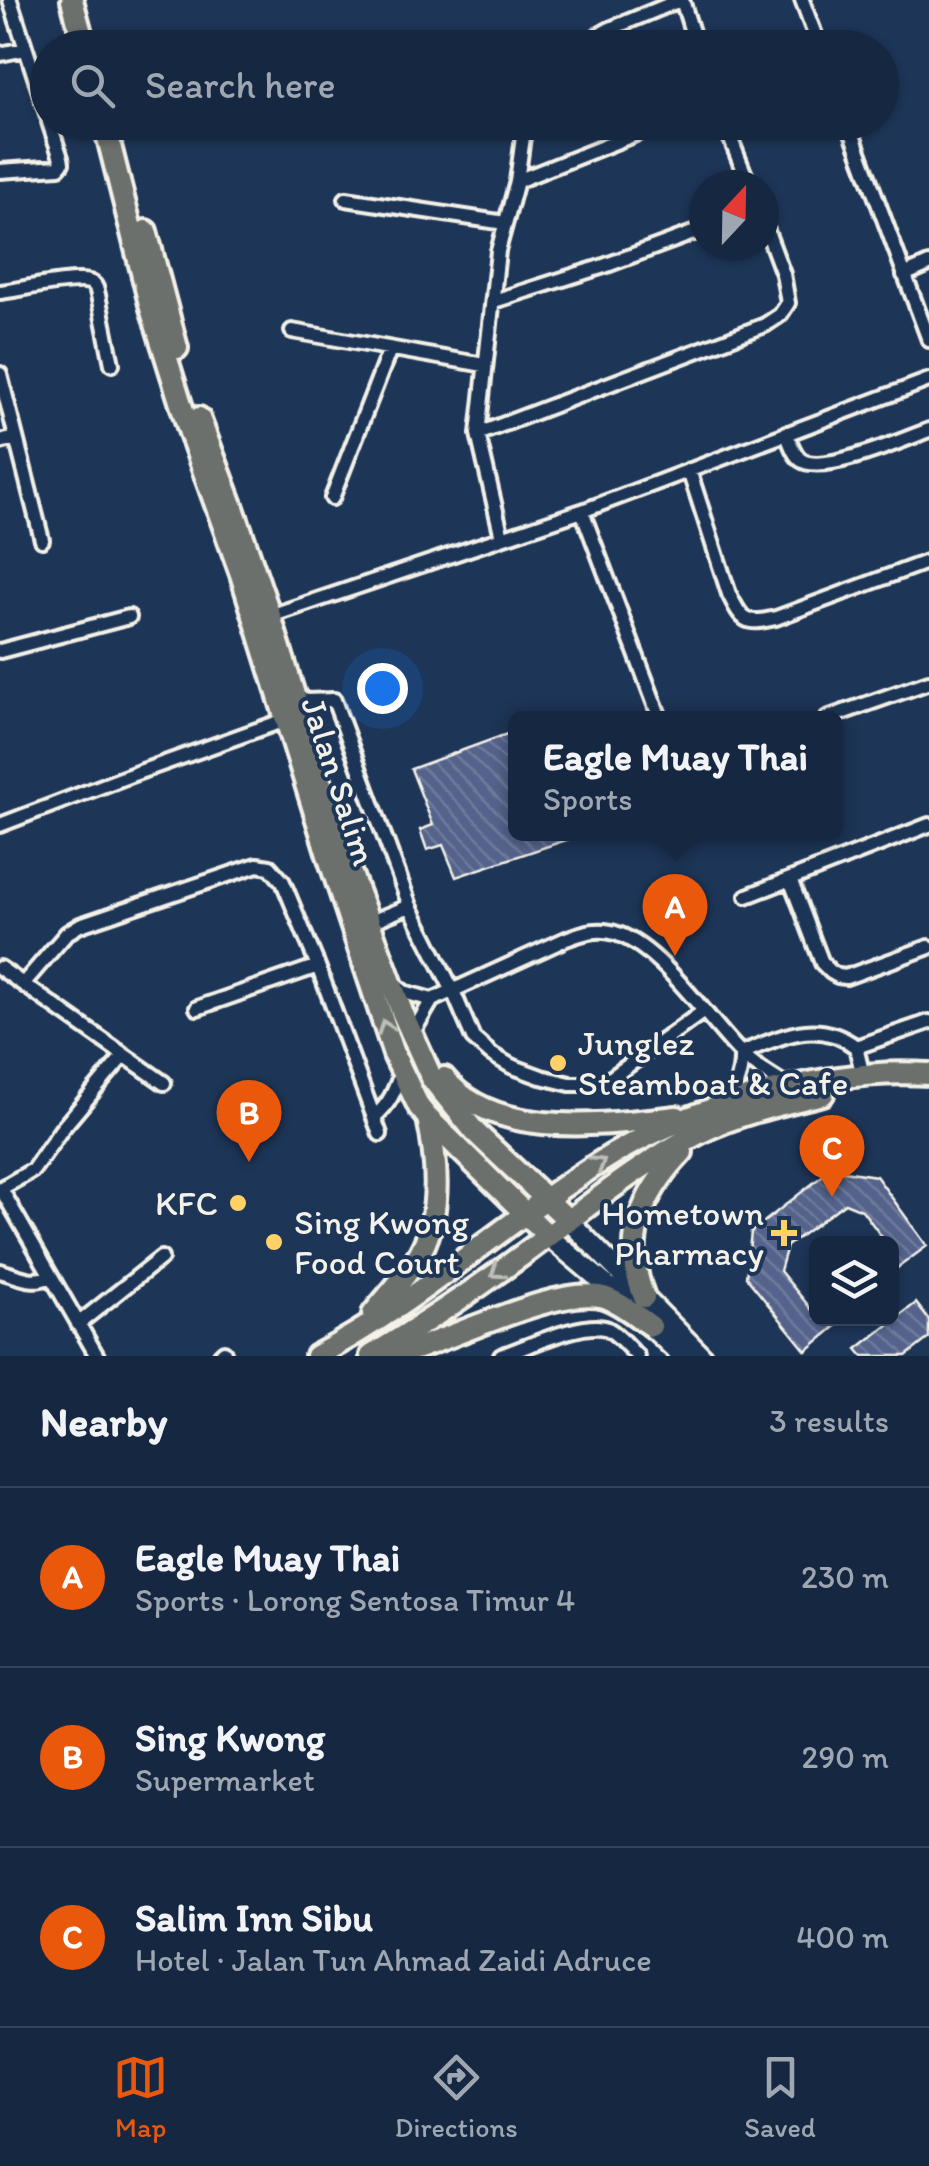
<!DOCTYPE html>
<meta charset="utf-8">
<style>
:root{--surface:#162841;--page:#1f3048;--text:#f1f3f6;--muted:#9ea6b1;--line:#35445a;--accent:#ea580c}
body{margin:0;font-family:Itim,sans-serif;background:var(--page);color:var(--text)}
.controls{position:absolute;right:30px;bottom:30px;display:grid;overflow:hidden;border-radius:15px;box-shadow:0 2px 8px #0004}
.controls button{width:90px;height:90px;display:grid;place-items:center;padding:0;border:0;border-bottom:2px solid var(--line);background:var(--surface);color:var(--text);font:50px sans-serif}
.compass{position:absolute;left:689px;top:170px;width:90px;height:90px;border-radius:50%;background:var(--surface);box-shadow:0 2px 8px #0004;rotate:22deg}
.you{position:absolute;left:382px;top:688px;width:35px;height:35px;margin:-25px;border:8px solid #fff;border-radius:50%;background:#1a73e8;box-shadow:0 0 0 15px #1a73e833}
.badge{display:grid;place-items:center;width:65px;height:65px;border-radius:50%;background:var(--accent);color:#fff;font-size:32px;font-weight:700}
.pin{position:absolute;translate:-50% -82px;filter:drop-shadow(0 2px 5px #0008)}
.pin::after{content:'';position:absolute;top:52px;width:35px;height:30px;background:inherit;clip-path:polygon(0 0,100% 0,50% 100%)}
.popup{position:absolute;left:508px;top:711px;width:335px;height:130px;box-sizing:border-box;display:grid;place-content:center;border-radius:15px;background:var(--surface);filter:drop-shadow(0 2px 8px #0005);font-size:32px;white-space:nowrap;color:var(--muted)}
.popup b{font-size:38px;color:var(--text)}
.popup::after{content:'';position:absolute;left:50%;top:100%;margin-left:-20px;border:20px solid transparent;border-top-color:var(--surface)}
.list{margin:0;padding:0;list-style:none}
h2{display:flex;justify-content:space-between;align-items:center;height:130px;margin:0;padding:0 40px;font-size:42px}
h2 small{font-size:32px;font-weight:400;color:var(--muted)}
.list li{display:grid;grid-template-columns:65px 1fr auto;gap:30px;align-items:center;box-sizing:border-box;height:180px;padding:0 40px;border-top:2px solid var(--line)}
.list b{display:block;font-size:38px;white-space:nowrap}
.list p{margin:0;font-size:32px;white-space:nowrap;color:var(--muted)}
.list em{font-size:32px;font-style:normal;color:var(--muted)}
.icon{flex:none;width:55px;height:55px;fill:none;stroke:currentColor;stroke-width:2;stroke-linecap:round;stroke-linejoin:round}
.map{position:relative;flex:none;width:929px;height:1356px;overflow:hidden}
.search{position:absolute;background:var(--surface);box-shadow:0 2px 8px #0004;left:30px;right:30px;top:30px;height:110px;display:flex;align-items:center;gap:25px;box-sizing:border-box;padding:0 35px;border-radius:55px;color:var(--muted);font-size:38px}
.sheet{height:670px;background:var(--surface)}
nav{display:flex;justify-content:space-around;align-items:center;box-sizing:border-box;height:140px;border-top:2px solid var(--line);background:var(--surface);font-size:28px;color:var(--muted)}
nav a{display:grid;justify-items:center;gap:5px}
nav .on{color:var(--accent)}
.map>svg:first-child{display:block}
</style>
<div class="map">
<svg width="929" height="1356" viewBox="0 0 929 1356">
<defs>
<pattern id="building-back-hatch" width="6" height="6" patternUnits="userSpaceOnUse" patternTransform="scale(2.5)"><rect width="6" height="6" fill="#54648c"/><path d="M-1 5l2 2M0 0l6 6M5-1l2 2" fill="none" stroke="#6d7b9c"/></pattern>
</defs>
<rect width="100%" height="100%" fill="#1d3557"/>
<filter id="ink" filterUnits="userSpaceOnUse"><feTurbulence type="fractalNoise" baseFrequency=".01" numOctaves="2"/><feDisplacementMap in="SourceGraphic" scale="20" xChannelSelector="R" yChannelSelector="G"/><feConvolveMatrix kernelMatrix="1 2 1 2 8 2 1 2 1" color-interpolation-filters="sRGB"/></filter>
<g filter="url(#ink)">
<path fill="url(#building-back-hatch)" stroke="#f4f1e8" stroke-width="2.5" d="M515,731V834L581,835L456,877L443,845L427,850L420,830L433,825L411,769Z
M831,1169L876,1176L927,1246L892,1272V1244H887L862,1210L845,1203L787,1246L780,1271L816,1315V1318H846L806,1351L746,1277L751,1232Z
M916,1303L929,1320V1338L906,1356H863L857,1349Z"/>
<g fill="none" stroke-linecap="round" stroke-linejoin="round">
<g stroke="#f4f1e8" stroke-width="20">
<path id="street" d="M10,0L48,117
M682,0L697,48
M802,0L820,48
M576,48L610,29L680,0
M0,54L25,49
M724,122L749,185
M848,122L929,340
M0,171L59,167L62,163L61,158L49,122
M517,181L666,122
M346,199L505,223
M904,275L929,264
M0,292C18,290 75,277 89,282C97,285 96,288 98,295L112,364
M494,301L604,266L704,229
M292,331L484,365
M0,374L42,540
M786,433C790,441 793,454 801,460C823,475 905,439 929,430
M478,434L765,325L780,315L788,303L783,274L764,223
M0,442L15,438
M689,470L729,594C743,622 745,625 776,618L929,561
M332,498L390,349
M582,511L660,718
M502,537L478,434L498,251L517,181L525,122
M270,616L582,511L929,380
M0,651L129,617
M295,694L306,701L334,700L410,906L453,991L473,1038L491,1054L511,1066L541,1077L570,1084H592L611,1078L704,1011
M827,718L929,682
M0,825L131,775L285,720
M790,879L822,963L831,972L838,976L846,977L929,947
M747,896L929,825
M368,923L410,906
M0,968L164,1083
M392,982L404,992L432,1000
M23,984L67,933L80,925L257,865L270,867L283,882L318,966L380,1134
M197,1008L318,966
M412,1034L432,1000L566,939C584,932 600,927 618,934C662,950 706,1017 739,1051C754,1066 771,1076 789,1087
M741,1053C782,1037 817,1017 856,1047
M863,1076L856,1047L929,1022
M726,1105C736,1087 742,1074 741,1053
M374,1117C390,1104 395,1090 402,1071
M0,1189L33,1170L61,1130L124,1055
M1,1189L97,1356
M0,1271C19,1276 32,1285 51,1276
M78,1324L161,1258
M220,1356L224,1352
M501,1356C525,1348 585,1319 608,1329C619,1335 628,1347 637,1356"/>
</g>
<g stroke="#f4f1e8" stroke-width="25">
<path id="secondary" d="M568,1220L702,1356
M548,1236L612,1290L682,1356"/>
</g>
<g stroke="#f4f1e8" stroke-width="28">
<path id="primary" d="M72,0L85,48
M104,122L151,308L189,430L241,574L328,855L395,1057L419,1107L428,1118L548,1236
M146,231L177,348
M199,418L232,505L270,616L337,836L402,1012L432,1079L475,1132L568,1220
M444,1078C495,1141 606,1124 677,1117
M644,1297C621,1241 642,1194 682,1152
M373,1314C389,1294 409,1274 421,1251C442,1212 437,1160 428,1118
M316,1356C416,1304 500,1226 594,1166C683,1108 823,1067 929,1074
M371,1356C432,1319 491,1279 548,1236C596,1200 645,1161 699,1133C737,1114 781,1104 823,1094
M393,1356C442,1344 559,1284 604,1297C620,1302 636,1316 651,1326"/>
</g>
<use href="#street" stroke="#1d3557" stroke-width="12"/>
<use href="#secondary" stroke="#1d3557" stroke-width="18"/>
<use href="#primary" stroke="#6c706d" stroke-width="20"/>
</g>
<defs><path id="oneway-chevron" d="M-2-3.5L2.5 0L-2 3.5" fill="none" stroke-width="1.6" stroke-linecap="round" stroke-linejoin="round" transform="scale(2.5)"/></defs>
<g stroke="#bebdb7">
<use href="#oneway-chevron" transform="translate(385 1027) rotate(-109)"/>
<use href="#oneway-chevron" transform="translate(599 1163) rotate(-32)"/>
<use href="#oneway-chevron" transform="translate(497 1272) rotate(145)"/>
</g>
</g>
<g fill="#ffd166" stroke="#1d3557" stroke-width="4">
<circle cx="558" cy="1063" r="10"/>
<circle cx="238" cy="1203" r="10"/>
<path d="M779 1218h10v10h10v10h-10v10h-10v-10h-10v-10h10z"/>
<circle cx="274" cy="1242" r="10"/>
</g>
<g text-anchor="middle" stroke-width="8" stroke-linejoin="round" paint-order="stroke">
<g font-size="35" fill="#f4f1e8" stroke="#1d3557">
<text transform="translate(339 781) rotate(72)" y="12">Jalan Salim</text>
</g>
<g font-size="35" fill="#f4f1e8" stroke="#1d3557" text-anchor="start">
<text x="578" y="1055">Junglez<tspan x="578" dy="40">Steamboat &amp; Cafe</tspan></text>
<text x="218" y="1215" text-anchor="end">KFC</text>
<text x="764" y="1225" text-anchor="end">Hometown<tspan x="764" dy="40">Pharmacy</tspan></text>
<text x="294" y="1234">Sing Kwong<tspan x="294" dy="40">Food Court</tspan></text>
</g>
</g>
</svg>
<div class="controls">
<button><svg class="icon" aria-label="layers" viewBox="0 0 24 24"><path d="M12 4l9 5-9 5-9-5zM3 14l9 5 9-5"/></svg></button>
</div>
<svg class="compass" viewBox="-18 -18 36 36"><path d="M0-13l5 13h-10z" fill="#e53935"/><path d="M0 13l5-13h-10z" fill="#9ea6b1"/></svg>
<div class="you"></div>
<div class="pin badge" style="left:675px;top:956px">A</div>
<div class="popup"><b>Eagle Muay Thai</b>Sports</div>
<div class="pin badge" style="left:249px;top:1162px">B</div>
<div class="pin badge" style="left:832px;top:1197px">C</div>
<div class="search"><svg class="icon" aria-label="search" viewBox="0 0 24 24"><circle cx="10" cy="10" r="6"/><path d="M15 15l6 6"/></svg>Search here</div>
</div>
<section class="sheet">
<h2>Nearby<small>3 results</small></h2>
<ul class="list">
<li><span class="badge">A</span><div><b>Eagle Muay Thai</b><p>Sports · Lorong Sentosa Timur 4</p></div><em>230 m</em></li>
<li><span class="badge">B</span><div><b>Sing Kwong</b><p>Supermarket</p></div><em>290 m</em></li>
<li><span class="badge">C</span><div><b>Salim Inn Sibu</b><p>Hotel · Jalan Tun Ahmad Zaidi Adruce</p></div><em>400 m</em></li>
</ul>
</section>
<nav>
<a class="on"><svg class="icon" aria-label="map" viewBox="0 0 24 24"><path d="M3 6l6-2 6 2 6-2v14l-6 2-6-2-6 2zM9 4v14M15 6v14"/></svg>Map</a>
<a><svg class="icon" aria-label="directions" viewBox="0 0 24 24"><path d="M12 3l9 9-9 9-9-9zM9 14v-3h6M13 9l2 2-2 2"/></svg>Directions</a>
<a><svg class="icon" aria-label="saved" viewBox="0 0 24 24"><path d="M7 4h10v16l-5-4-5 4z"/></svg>Saved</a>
</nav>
